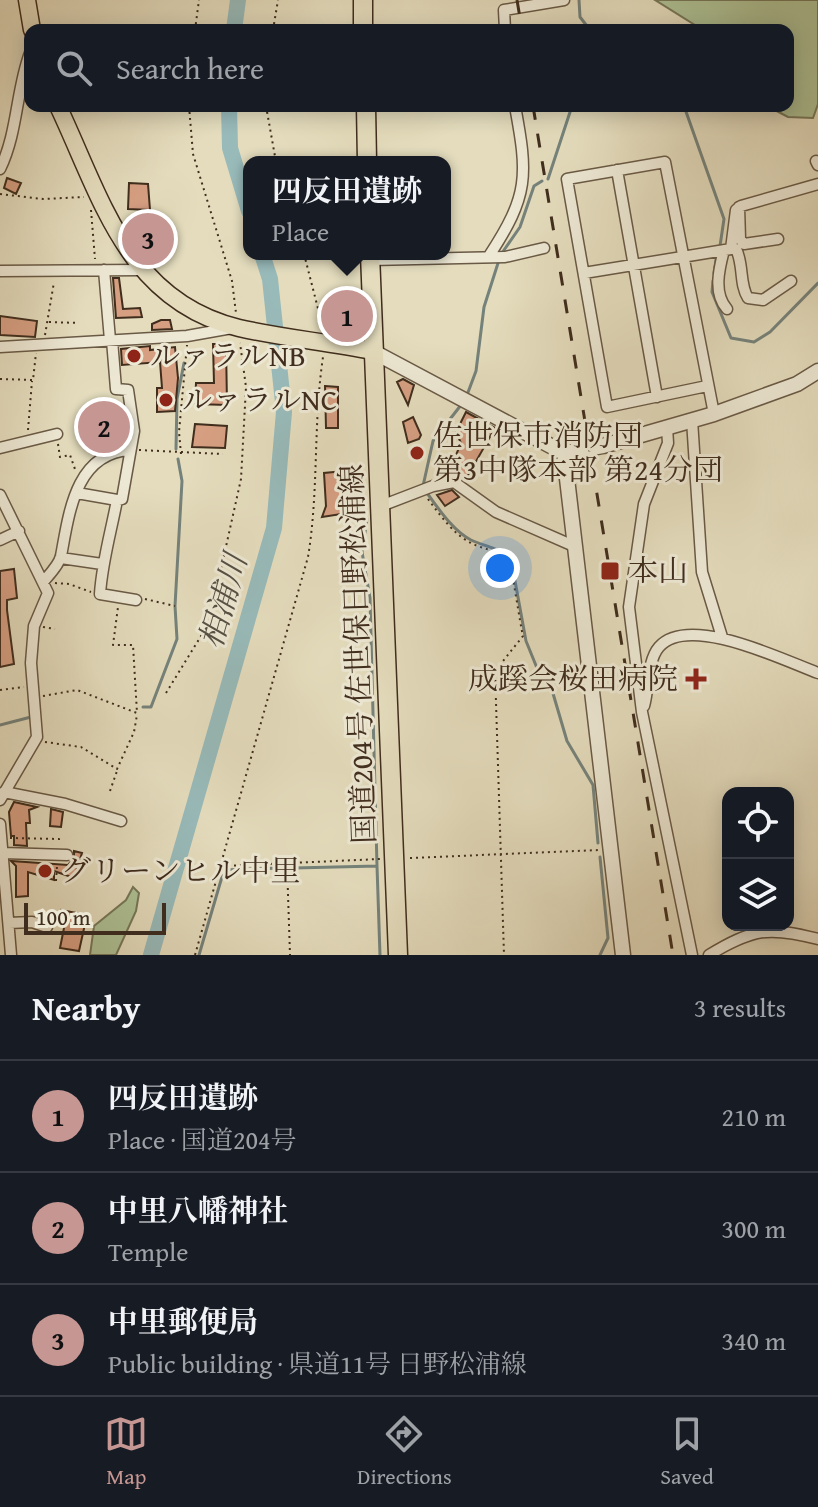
<!DOCTYPE html>
<meta charset="utf-8">
<style>
:root{--surface:#171b24;--page:#242831;--text:#f1f3f6;--muted:#9ea1a6;--line:#363941;--accent:#c59692}
body{margin:0;font-family:"Gentium Book Plus","Noto Serif JP",serif;background:var(--page);color:var(--text)}
.controls{position:absolute;right:24px;bottom:24px;display:grid;overflow:hidden;border-radius:16px;box-shadow:0 4px 20px #0003}
.controls button{width:72px;height:72px;display:grid;place-items:center;padding:0;border:0;border-bottom:2px solid var(--line);background:var(--surface);color:var(--text);font:40px sans-serif}
.scale{position:absolute;left:24px;bottom:20px;width:142px;box-sizing:border-box;padding-left:8px;border:4px solid #402d1d;border-top:0;font-size:22px;line-height:28px;white-space:nowrap;color:#402d1d;-webkit-text-stroke:6px #ede8d4;paint-order:stroke}
.you{position:absolute;left:500px;top:568px;width:28px;height:28px;margin:-20px;border:6px solid #fff;border-radius:50%;background:#1a73e8;box-shadow:0 0 0 12px #1a73e833}
.badge{display:grid;place-items:center;width:52px;height:52px;border-radius:50%;background:var(--accent);color:#111;font-size:26px;font-weight:700}
.pin{position:absolute;translate:-50% -50%;border:4px solid #fff;box-shadow:0 2px 8px #0006}
.popup{position:absolute;left:243px;top:156px;width:208px;height:104px;box-sizing:border-box;display:grid;place-content:center;border-radius:16px;background:var(--surface);filter:drop-shadow(0 2px 6px #0005);font-size:26px;white-space:nowrap;color:var(--muted)}
.popup b{font-size:30px;color:var(--text)}
.popup::after{content:'';position:absolute;left:50%;top:100%;margin-left:-16px;border:16px solid transparent;border-top-color:var(--surface)}
.list{margin:0;padding:0;list-style:none}
h2{display:flex;justify-content:space-between;align-items:center;height:104px;margin:0;padding:0 32px;font-size:34px}
h2 small{font-size:26px;font-weight:400;color:var(--muted)}
.list li{display:grid;grid-template-columns:52px 1fr auto;gap:24px;align-items:center;box-sizing:border-box;height:112px;padding:0 32px;border-top:2px solid var(--line)}
.list b{display:block;font-size:30px;white-space:nowrap}
.list p{margin:0;font-size:26px;white-space:nowrap;color:var(--muted)}
.list em{font-size:26px;font-style:normal;color:var(--muted)}
.icon{flex:none;width:44px;height:44px;fill:none;stroke:currentColor;stroke-width:2;stroke-linecap:round;stroke-linejoin:round}
.map{position:relative;flex:none;width:818px;height:955px;overflow:hidden}
.search{position:absolute;background:var(--surface);box-shadow:0 4px 20px #0003;left:24px;right:24px;top:24px;height:88px;display:flex;align-items:center;gap:20px;box-sizing:border-box;padding:0 28px;border-radius:16px;color:var(--muted);font-size:30px}
.sheet{height:440px;background:var(--surface)}
nav{display:flex;justify-content:space-around;align-items:center;box-sizing:border-box;height:112px;border-top:2px solid var(--line);background:var(--surface);font-size:22px;color:var(--muted)}
nav a{display:grid;justify-items:center;gap:4px}
nav .on{color:var(--accent)}
.map>svg:first-child{display:block}
</style>
<div class="map">
<svg width="818" height="955" viewBox="0 0 818 955">
<rect width="100%" height="100%" fill="#e4dcbd"/>
<filter id="stains"><feTurbulence type="fractalNoise" baseFrequency=".0025" numOctaves="4"/><feColorMatrix values="0 0 0 0 .2 0 0 0 0 .09 0 0 0 0 .02 0 0 0 .5 -.17"/></filter>
<radialGradient id="worn" r=".72"><stop offset=".6" stop-color="#630" stop-opacity="0"/><stop offset="1" stop-color="#630" stop-opacity=".3"/></radialGradient>
<path fill="#aec296" stroke="#77785a" stroke-width="2" d="M655,0H818V104L813,118L788,117L767,106H788V30H703Z
M133,887L139,893L136,911L116,955H90L94,926L126,900Z"/>
<g fill="none" stroke-linecap="round" stroke-linejoin="round">
<path stroke="#75827b" stroke-width="3" d="M579,0L580,17L590,30
M684,106L724,219L720,246
M548,179L572,106
M502,253L520,227L534,186L542,181
M714,273L717,253
M713,281L712,292L731,338L754,342L770,332L818,283
M467,395L476,371L484,307L499,260
M176,449L177,399L184,363
M423,486L433,441L461,405
M427,493C438,508 453,531 471,540C486,547 498,547 511,559L526,641L537,668L552,690L567,741L593,785L598,843
M367,519L362,552L370,598L377,866
M143,707H151L177,639L175,606L182,481L178,459
M0,725L31,717
M600,857L608,938L600,955
M294,868L377,866L380,955
M199,955L224,870L280,868"/>
<path stroke="#98bab9" stroke-width="16" d="M234,30L238,0
M229,106L230,148L249,211
M151,955L274,528L284,412L270,279L262,254"/>
</g>
<path fill="#d69f82" stroke="#402d1d" stroke-width="2" d="M7,178L21,183L16,194L4,188Z
M129,183L148,184L150,210L128,209Z
M148,226L154,227L155,244L146,249L137,233Z
M113,278H119L123,309L140,308L142,317L116,318Z
M0,316L37,321L35,337L0,335Z
M161,320H170L172,329L152,330V324Z
M213,344H226L227,405L195,404L196,383H214Z
M150,346V350L175,347L178,378L175,411L157,412V388H162L160,362L122,365L121,349Z
M403,379L414,385L408,405L397,382Z
M325,386L338,387V428H326Z
M466,412L495,428L466,479L449,472L461,443L456,432Z
M109,416L110,419L116,418L118,429L93,437L90,420Z
M413,417L421,435L419,439L408,443L403,422Z
M195,424L227,426L225,448L192,447Z
M344,471L348,513L322,517L326,506L324,473Z
M452,490L459,497L445,506L437,495Z
M14,569L17,598L7,600V610L14,664L0,667V571Z
M14,802L37,807L29,810L30,823H26L27,846L14,845V836H11L9,812Z
M51,809L63,812L61,827L50,826Z
M74,851L82,853L74,878L54,871V880L28,872V896L16,897V866L11,861L68,865L74,858Z
M61,910L87,915L79,951L60,948L65,923L58,922Z"/>
<g fill="none" stroke-linecap="round" stroke-linejoin="round">
<g stroke="#695945" stroke-width="13">
<path id="minor" d="M505,30L504,10L564,0
M816,161L818,165
M0,169C18,132 16,90 30,53
M617,170L657,397
M739,207L740,239L744,244L778,239
M731,249H736C744,265 739,284 748,298L763,300L791,281
M724,250C719,269 713,293 727,309
M489,256C529,195 528,176 515,106
M370,260L505,257L544,248
M104,270L110,340
M0,271L140,270
M584,273L731,249L736,210L741,206L818,184
M112,340L116,389L128,390L134,431L122,499L117,500C111,532 102,562 100,594L136,600
M0,347L187,336L232,328
M707,386L607,407L567,179L665,162L714,414
M692,420L702,572L722,637
M667,428L668,443L644,504L629,607L642,712L692,955
M0,448L57,434
M77,493L117,500
M0,495L48,593L34,626L31,663L37,737L0,800
M381,506L433,486L454,482L496,512L576,547
M0,540L19,531
M61,558L102,564
M43,582C49,575 59,565 61,556C69,514 75,453 130,450
M644,706C649,689 647,661 659,647C689,613 785,661 818,673
M4,792L65,804L121,821
M0,824L11,955
M3,853L67,855
M9,923L32,922L47,927
M709,955C752,929 769,926 818,939"/>
</g>
<g stroke="#695945" stroke-width="17">
<path id="tertiary" d="M372,351L564,453L603,446L714,414L797,384L818,371
M564,453L623,955"/>
</g>
<g stroke="#402d1d" stroke-width="19">
<path id="primary" d="M27,0L32,30
M58,106C102,199 127,301 239,328C283,338 328,342 372,351"/>
</g>
<g stroke="#402d1d" stroke-width="21">
<path id="trunk" d="M363,0V30
M366,106L367,162
M370,254L398,955"/>
</g>
<path stroke="#402d1d" stroke-width="2" stroke-dasharray="2 4" stroke-linecap="butt" d="M195,30L199,0
M273,30L278,0
M189,106L193,154L232,281L236,313
M266,106L276,162
M0,194L43,199L84,197
M91,210L95,259
M304,254L323,328
M49,322L79,323
M45,335L54,282
M0,379L33,380L36,353
M28,430L32,381
M58,444L60,457L70,455L76,472
M139,450L223,454
M181,454L179,432L187,345
M428,499C440,515 453,534 471,543C484,550 501,550 509,563C512,567 520,624 523,636L495,671L504,955
M55,583L69,584L91,592
M145,599L175,606
M43,627L55,629
M0,690L24,687
M166,693L209,623L241,479L246,387L240,343
M43,696L77,690L137,713L133,645H113L118,607
M45,742L81,747L117,769L134,732L137,715
M110,791L117,771
M10,838L59,839V844
M410,858L599,850
M287,864L290,955
M222,866L380,859
M56,881L57,866
M195,955L308,557C319,490 313,424 323,357"/>
<use href="#minor" stroke="#ede8d4" stroke-width="10"/>
<use href="#tertiary" stroke="#ede8d4" stroke-width="14"/>
<use href="#primary" stroke="#e4dcbd" stroke-width="16"/>
<use href="#trunk" stroke="#e4dcbd" stroke-width="18"/>
<path stroke="#402d1d" stroke-width="3" stroke-dasharray="14 14" stroke-linecap="butt" d="M517,0L522,30
M533,106L673,955"/>
</g>
<g fill="#8f2418" stroke="#ede8d4" stroke-width="3">
<circle cx="134" cy="356" r="8"/>
<circle cx="166" cy="400" r="8"/>
<circle cx="417" cy="453" r="8"/>
<rect x="600" y="561" width="20" height="20" rx="4"/>
<path d="M692 667h8v8h8v8h-8v8h-8v-8h-8v-8h8z"/>
<circle cx="45" cy="871" r="8"/>
</g>
<g text-anchor="middle" stroke-width="6" stroke-linejoin="round" paint-order="stroke">
<g font-size="30" fill="#402d1d" stroke="#ede8d4" text-anchor="start">
<text x="150" y="366">ルァラルNB</text>
<text x="182" y="410">ルァラルNC</text>
<text x="433" y="446">佐世保市消防団<tspan x="433" dy="34">第3中隊本部 第24分団</tspan></text>
<text x="628" y="581">本山</text>
<text x="678" y="689" text-anchor="end">成蹊会桜田病院</text>
<text x="61" y="881">グリーンヒル中里</text>
</g>
<g font-size="30" fill="#402d1d" stroke="#ede8d4">
<text transform="translate(358 654) rotate(-92)" y="10">国道204号 佐世保日野松浦線</text>
</g>
<g font-size="32" font-style="italic" fill="#565044" stroke="#ede8d4">
<text transform="translate(223 601) rotate(-74)" y="11">相浦川</text>
</g>
</g>
<rect width="100%" height="100%" filter="url(#stains)"/>
<rect width="100%" height="100%" fill="url(#worn)"/>
</svg>
<div class="controls">
<button><svg class="icon" aria-label="locate" viewBox="0 0 24 24"><circle cx="12" cy="12" r="6"/><path d="M12 2v4M12 18v4M2 12h4M18 12h4"/></svg></button>
<button><svg class="icon" aria-label="layers" viewBox="0 0 24 24"><path d="M12 4l9 5-9 5-9-5zM3 14l9 5 9-5"/></svg></button>
</div>
<div class="scale">100 m</div>
<div class="you"></div>
<div class="pin badge" style="left:347px;top:316px">1</div>
<div class="popup"><b>四反田遺跡</b>Place</div>
<div class="pin badge" style="left:104px;top:427px">2</div>
<div class="pin badge" style="left:148px;top:239px">3</div>
<div class="search"><svg class="icon" aria-label="search" viewBox="0 0 24 24"><circle cx="10" cy="10" r="6"/><path d="M15 15l6 6"/></svg>Search here</div>
</div>
<section class="sheet">
<h2>Nearby<small>3 results</small></h2>
<ul class="list">
<li><span class="badge">1</span><div><b>四反田遺跡</b><p>Place · 国道204号</p></div><em>210 m</em></li>
<li><span class="badge">2</span><div><b>中里八幡神社</b><p>Temple</p></div><em>300 m</em></li>
<li><span class="badge">3</span><div><b>中里郵便局</b><p>Public building · 県道11号 日野松浦線</p></div><em>340 m</em></li>
</ul>
</section>
<nav>
<a class="on"><svg class="icon" aria-label="map" viewBox="0 0 24 24"><path d="M3 6l6-2 6 2 6-2v14l-6 2-6-2-6 2zM9 4v14M15 6v14"/></svg>Map</a>
<a><svg class="icon" aria-label="directions" viewBox="0 0 24 24"><path d="M12 3l9 9-9 9-9-9zM9 14v-3h6M13 9l2 2-2 2"/></svg>Directions</a>
<a><svg class="icon" aria-label="saved" viewBox="0 0 24 24"><path d="M7 4h10v16l-5-4-5 4z"/></svg>Saved</a>
</nav>
